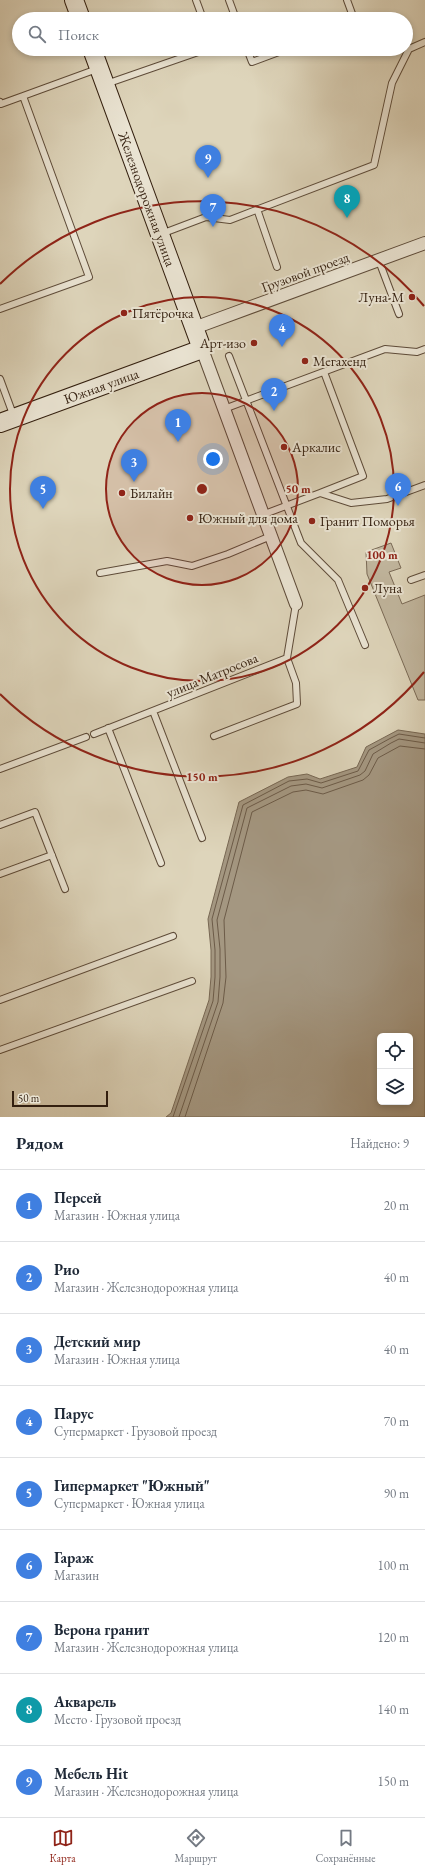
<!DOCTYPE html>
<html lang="ru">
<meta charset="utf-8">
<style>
:root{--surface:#fff;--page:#f2f2f3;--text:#1f2937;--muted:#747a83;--line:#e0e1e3;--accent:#8f2418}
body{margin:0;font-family:"EB Garamond",serif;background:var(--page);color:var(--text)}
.controls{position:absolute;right:12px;bottom:12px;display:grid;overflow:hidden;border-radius:6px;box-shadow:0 2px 6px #0003}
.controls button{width:36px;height:36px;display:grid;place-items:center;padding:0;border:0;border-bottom:1px solid var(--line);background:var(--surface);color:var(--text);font:20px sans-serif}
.scale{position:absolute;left:12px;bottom:10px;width:96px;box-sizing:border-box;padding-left:4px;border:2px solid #331f0f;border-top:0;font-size:11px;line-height:14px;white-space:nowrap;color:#331f0f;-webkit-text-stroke:3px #eae4d3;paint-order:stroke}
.you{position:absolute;left:213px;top:459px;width:14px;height:14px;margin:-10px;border:3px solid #fff;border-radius:50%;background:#1a73e8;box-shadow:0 0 0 6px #1a73e833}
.badge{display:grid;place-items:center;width:26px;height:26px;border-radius:50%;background:var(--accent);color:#fff;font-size:13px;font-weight:700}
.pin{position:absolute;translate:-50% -33px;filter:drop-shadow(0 1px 2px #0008)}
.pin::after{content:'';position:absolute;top:21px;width:14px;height:12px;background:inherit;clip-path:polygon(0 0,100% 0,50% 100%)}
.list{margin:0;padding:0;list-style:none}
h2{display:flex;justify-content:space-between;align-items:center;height:52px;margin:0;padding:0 16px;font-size:17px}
h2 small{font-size:13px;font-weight:400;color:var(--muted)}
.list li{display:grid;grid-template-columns:26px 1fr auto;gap:12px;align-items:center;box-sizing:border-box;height:72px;padding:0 16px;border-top:1px solid var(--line)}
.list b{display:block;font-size:15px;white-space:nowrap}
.list p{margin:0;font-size:13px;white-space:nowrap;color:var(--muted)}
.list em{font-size:13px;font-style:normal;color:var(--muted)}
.icon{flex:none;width:22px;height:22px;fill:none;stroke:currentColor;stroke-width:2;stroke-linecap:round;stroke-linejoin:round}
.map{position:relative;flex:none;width:425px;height:1117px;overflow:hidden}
.search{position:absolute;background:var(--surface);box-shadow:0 2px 6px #0003;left:12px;right:12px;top:12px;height:44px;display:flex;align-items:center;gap:10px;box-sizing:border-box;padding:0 14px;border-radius:22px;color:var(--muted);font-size:15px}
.sheet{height:700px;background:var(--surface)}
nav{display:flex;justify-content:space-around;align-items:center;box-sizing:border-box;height:56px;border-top:1px solid var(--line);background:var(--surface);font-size:11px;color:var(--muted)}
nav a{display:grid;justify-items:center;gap:2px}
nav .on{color:var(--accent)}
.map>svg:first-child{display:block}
</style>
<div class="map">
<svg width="425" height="1117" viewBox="0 0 425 1117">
<rect width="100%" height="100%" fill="#ded5bb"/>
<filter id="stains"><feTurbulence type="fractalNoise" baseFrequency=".005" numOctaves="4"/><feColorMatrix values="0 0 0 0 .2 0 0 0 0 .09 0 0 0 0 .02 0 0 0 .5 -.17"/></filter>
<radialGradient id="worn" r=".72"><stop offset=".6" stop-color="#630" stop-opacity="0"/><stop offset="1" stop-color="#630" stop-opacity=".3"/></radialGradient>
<path fill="#c1b69e" stroke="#7a6a56" d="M391,543L401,568L389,572L402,604L425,595V700H418L367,574L366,552Z"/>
<path fill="#a49781" stroke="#776753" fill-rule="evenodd" d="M398,730L425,734V1117H166L171,1113L209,1000L211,977V950L208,919L239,802L288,777L307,774L320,779L357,767L366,747ZM380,1036H410V1102H380Z"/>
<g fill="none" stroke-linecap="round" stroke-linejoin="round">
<path stroke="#6c5b48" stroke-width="1" d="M173,1117L213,1001L215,977V950L212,919L243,805L289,781L307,779L321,783L358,771L369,750L389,739L399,734L425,738
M179,1117L218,1002L220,977V949L217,920L247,808L291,786L306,784L322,788L360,775L365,771L373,754L391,743L399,739L425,743
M185,1117L223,1003L226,977L224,920L252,812L293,792L306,790L323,794L363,780L369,775L378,758L400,746L425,749"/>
<g stroke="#5e4c3a" stroke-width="8">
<path id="service" d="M196,0L203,19
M229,0L236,19
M347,0L354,19
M247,49L252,62L287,49
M106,84L207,49
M23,96L97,69
M0,102L1,104L23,96L89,277L0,309
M257,209L277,267
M161,234L206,217L230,220L374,165L392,83L409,49L425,42
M379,261L399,314
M229,356L301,543L338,580L365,645
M0,379L14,417
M224,409L385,349L417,352L425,349
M320,493L363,476L324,372
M262,515L320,493L351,503L387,499L425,485
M100,573L167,561L192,566L228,554L271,536
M411,580L425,575
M153,711L202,838
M108,728L161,863
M94,734L287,658L296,604
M214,736L297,704L296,683L287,658
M0,769L86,737
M0,825L35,812L65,889
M0,874L52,855
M0,1000L173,936
M0,1050L192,981"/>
</g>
<g stroke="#5e4c3a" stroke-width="14">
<path id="minor" d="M194,328L425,243
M202,349L296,604"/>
</g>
<g stroke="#331f0f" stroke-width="20">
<path id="secondary" d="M74,0L81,19
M0,423L202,349L92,49"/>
</g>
<use href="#service" stroke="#eae4d3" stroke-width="6"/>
<use href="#minor" stroke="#eae4d3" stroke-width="12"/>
<use href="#secondary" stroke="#eae4d3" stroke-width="18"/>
</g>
<circle cx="202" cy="489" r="96" fill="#8f2418" fill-opacity=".12"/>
<g fill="none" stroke="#8f2418" stroke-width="2">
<circle cx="202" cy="489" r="96"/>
<circle cx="202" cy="489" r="192"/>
<path d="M424 672A288 288 0 0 1 0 694M0 284A288 288 0 0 1 424 306"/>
</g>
<g fill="#8f2418" stroke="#eae4d3" stroke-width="1.5">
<circle cx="412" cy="297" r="4"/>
<circle cx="124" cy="313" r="4"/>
<circle cx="254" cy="343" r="4"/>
<circle cx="305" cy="361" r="4"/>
<circle cx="284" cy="447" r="4"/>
<circle cx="122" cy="493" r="4"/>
<circle cx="190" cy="518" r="4"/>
<circle cx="312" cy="521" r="4"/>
<circle cx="365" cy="588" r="4"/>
</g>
<g text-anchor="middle" stroke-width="4" stroke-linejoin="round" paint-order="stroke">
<g font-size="14" fill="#331f0f" stroke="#eae4d3">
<text transform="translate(147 199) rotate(70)" y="5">Железнодорожная улица</text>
<text transform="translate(305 272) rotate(-20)" y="5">Грузовой проезд</text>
<text transform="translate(101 386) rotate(-20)" y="5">Южная улица</text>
<text transform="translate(212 675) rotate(-22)" y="5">улица Матросова</text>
</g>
<g font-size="14" fill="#331f0f" stroke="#eae4d3" text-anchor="start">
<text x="404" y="302" text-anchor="end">Луна-М</text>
<text x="132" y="318">Пятёрочка</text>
<text x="246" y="348" text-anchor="end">Арт-изо</text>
<text x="313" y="366">Мегахенд</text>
<text x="292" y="452">Аркалис</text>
<text x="130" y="498">Билайн</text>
<text x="198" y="523">Южный для дома</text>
<text x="320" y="526">Гранит Поморья</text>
<text x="373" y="593">Луна</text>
</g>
</g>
<circle cx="202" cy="489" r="6" fill="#8f2418" stroke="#eae4d3" stroke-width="2"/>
<g font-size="12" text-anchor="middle" font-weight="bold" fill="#8f2418" stroke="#eae4d3" stroke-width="4" stroke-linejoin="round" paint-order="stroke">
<text x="298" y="493">50 m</text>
<text x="382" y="559">100 m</text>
<text x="202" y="781">150 m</text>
</g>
<rect width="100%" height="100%" filter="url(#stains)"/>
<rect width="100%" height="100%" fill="url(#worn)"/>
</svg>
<div class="controls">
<button><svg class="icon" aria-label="locate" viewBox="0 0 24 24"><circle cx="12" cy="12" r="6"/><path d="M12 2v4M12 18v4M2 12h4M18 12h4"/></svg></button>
<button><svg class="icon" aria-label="layers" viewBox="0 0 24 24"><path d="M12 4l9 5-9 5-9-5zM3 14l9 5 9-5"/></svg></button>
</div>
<div class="scale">50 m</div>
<div class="you"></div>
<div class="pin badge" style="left:178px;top:442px;background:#3f7fe0">1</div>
<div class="pin badge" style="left:274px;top:411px;background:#3f7fe0">2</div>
<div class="pin badge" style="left:134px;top:482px;background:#3f7fe0">3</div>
<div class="pin badge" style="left:282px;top:347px;background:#3f7fe0">4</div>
<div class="pin badge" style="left:43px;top:509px;background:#3f7fe0">5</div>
<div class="pin badge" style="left:398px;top:506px;background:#3f7fe0">6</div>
<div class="pin badge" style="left:213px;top:227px;background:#3f7fe0">7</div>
<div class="pin badge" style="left:347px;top:218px;background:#0f9aa8">8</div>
<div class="pin badge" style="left:208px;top:178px;background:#3f7fe0">9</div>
<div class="search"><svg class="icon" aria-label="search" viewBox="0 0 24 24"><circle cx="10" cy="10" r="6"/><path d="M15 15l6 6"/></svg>Поиск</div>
</div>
<section class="sheet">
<h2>Рядом<small>Найдено: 9</small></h2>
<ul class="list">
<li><span class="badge" style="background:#3f7fe0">1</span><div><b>Персей</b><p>Магазин · Южная улица</p></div><em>20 m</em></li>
<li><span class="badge" style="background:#3f7fe0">2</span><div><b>Рио</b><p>Магазин · Железнодорожная улица</p></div><em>40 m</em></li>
<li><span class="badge" style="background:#3f7fe0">3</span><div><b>Детский мир</b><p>Магазин · Южная улица</p></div><em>40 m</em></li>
<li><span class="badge" style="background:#3f7fe0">4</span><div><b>Парус</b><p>Супермаркет · Грузовой проезд</p></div><em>70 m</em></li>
<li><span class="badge" style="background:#3f7fe0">5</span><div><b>Гипермаркет &quot;Южный&quot;</b><p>Супермаркет · Южная улица</p></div><em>90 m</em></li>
<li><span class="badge" style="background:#3f7fe0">6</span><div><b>Гараж</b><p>Магазин</p></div><em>100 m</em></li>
<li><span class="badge" style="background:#3f7fe0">7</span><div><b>Верона гранит</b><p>Магазин · Железнодорожная улица</p></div><em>120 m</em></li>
<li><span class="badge" style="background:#0f9aa8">8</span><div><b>Акварель</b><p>Место · Грузовой проезд</p></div><em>140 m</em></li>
<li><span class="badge" style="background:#3f7fe0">9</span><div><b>Мебель Hit</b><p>Магазин · Железнодорожная улица</p></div><em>150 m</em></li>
</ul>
</section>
<nav>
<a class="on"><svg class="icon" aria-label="map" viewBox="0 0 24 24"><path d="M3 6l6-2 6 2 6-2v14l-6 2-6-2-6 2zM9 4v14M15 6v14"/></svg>Карта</a>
<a><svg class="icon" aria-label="directions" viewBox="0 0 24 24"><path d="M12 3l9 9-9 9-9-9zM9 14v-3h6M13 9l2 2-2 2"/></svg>Маршрут</a>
<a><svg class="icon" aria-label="saved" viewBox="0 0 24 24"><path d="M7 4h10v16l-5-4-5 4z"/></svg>Сохранённые</a>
</nav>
